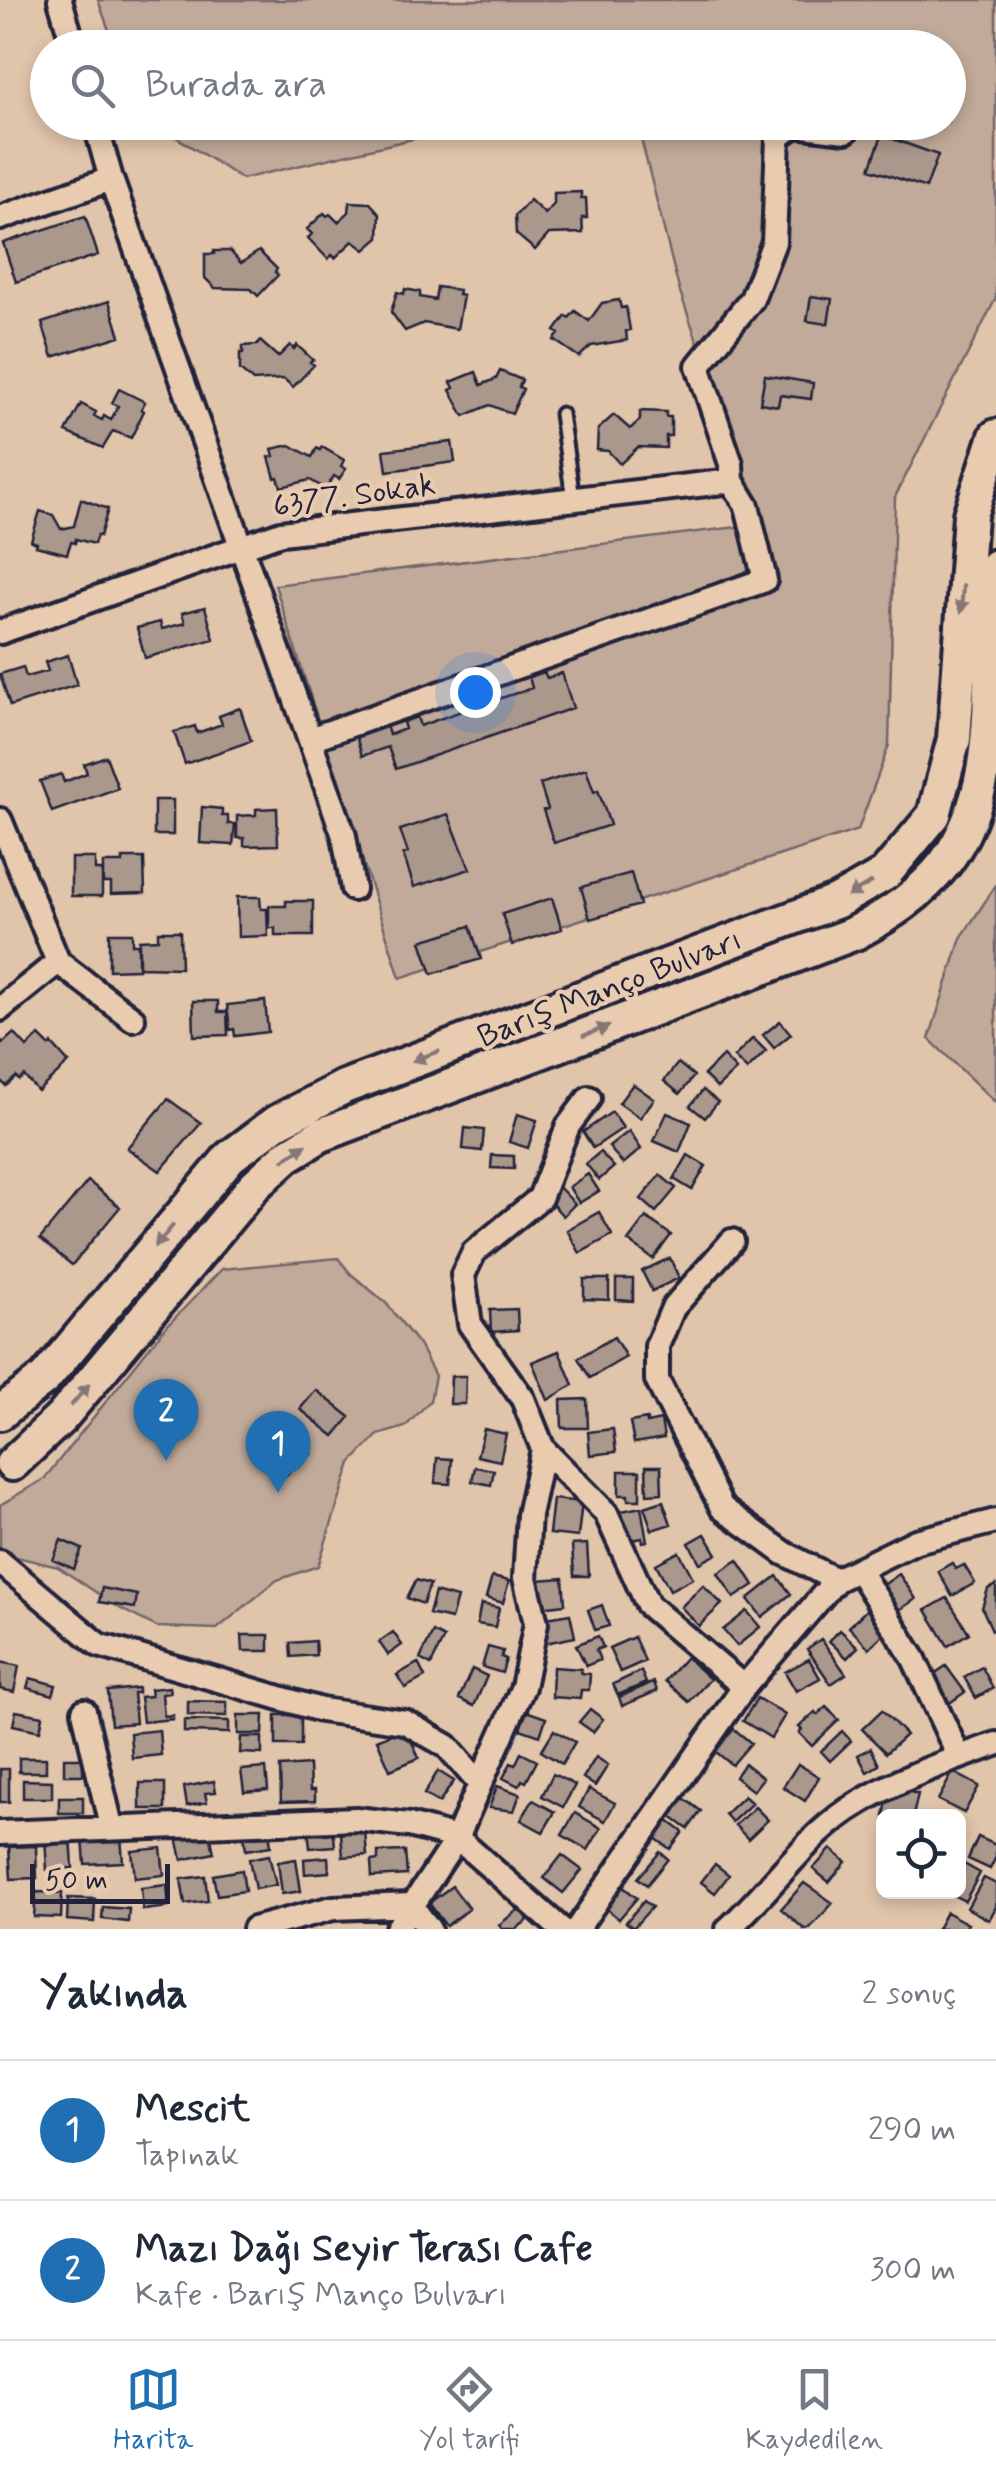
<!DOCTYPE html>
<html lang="tr">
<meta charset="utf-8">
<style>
:root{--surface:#fff;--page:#f2f2f3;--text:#1f2937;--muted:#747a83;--line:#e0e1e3;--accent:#1f6fb2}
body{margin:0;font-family:Mynerve,sans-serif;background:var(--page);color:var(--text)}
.controls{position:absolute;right:30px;bottom:30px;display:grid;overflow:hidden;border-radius:15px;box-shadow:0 5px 15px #0003}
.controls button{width:90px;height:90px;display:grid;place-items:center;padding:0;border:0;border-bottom:2px solid var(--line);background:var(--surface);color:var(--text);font:50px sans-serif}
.scale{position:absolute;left:30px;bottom:25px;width:140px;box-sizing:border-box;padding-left:10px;border:5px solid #22223b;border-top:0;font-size:28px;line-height:35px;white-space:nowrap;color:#22223b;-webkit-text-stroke:8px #e9ccb0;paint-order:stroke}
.you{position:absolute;left:475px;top:692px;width:35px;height:35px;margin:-25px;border:8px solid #fff;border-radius:50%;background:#1a73e8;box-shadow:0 0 0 15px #1a73e833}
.badge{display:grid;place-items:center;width:65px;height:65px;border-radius:50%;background:var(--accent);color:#fff;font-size:32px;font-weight:700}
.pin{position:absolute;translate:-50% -82px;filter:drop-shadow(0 2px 5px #0008)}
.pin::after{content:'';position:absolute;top:52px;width:35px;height:30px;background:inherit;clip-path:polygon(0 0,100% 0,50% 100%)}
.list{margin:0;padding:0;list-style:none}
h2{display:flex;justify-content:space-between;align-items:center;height:130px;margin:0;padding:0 40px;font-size:42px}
h2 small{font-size:32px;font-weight:400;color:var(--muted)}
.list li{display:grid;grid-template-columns:65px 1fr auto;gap:30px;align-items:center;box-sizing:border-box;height:140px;padding:0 40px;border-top:2px solid var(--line)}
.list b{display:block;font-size:38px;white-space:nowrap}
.list p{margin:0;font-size:32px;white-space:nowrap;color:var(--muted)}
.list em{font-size:32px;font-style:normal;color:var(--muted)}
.icon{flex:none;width:55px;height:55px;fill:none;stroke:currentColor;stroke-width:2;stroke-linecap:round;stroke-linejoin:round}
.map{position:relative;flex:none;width:996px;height:1929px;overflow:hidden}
.search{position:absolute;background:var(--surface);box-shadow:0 5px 15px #0003;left:30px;right:30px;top:30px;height:110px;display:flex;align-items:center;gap:25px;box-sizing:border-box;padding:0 35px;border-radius:55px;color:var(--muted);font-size:38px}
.sheet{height:410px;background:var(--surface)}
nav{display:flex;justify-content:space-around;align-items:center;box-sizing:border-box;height:140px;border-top:2px solid var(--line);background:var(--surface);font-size:28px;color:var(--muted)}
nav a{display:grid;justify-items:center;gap:5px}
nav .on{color:var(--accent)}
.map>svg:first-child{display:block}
</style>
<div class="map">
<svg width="996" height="1929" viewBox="0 0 996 1929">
<rect width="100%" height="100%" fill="#e1c5ab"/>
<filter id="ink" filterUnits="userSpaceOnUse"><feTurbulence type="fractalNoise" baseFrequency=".01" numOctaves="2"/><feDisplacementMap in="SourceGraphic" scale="20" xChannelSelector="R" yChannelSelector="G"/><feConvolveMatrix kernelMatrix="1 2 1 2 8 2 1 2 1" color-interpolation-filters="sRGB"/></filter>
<g filter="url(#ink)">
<path fill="#c1aa99" stroke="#72666a" stroke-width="2.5" d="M98,0H996V298L895,497L889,745L858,830L400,978L275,585L761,524L679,289L637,123L948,122V48L115,47Z
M154,123V122L481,123L242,179Z
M996,885V1103L929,1039L961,938Z
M338,1258L351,1274L386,1303L419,1345L435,1376L430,1401L405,1427L378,1435L351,1463L318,1566L277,1580L217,1629L157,1627L121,1609L58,1567L4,1554L0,1548V1505L44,1479L164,1329L222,1269Z"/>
<path fill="#ab988c" stroke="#22223b" stroke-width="2.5" d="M882,135L938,155L926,188L870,169Z
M581,192V198H586L587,218H582L583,233L549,234L535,250L516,234L515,216L530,200L545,214L554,204V193Z
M350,202L370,203L380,214L379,238L365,250L353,241L335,258L332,255L328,259L308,238L312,234L307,229L324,213L327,216L330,214L338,222L349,212Z
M85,216L98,255L16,282L3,243Z
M214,251H230L241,263L259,251L277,269L275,272L278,275L258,296L251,289L215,288L205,278V254H214Z
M437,287L459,290L458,295L463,296L457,329L424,323L405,331L391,312L397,292L404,294L405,289L420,292V297L435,300Z
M811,296L832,299L828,324L807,321Z
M619,300L621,308L626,307L630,330L626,331L627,340L591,346L579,357L554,340L559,334L555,331L566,316L569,318L575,311L589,321L602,303Z
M109,301L120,336L53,357L42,323Z
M260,341L278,357L290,345L294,349L297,345L313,360L310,362L314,365L293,387L284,379L253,381L240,370V353H243V346L257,345Z
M500,371L522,380L519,387L523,389L512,414L490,405L464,416L450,390L454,388L451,382L476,372L481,385L496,379Z
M765,375L813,383L811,399L780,395L778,406L760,403Z
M119,389L145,402L141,409L144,411L131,438L113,431L103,448L66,432L81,404L96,412L94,416L102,420L104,416L111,420L118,406L112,403Z
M640,411L666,412V417H671V436H666V448L638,447L620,464L608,451L597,450L598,429L614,415L630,429L640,420Z
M452,442L455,462L387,471L384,450Z
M290,445L312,457L317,448L320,450L322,447L344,460L341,466L346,469L339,479L334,476L326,489L310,480L281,487L278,477L275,478L269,457L274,456L272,449Z
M81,499L108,509L100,536L97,535L94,544L76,539L75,543L71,542L67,554L36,546L37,543L31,541L40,511L53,515L61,529L74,526Z
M205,607L214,639L145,658L137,628L160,622L162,629L185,623L182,613Z
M68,655L77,685L10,706L0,674L23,667L26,677L48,671L45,662Z
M544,672L547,678L562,673L573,708L396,769L388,747L362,756L356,736L371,731L370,726L385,721L389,735L405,729L403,722L417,717L420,726L470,708L467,699L482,694L484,702L495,700L532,688L529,677Z
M240,708L251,741L185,764L174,732L195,726L197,733L222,724L219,716Z
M106,756L118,788L52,812L40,781L61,774L64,782L87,773L84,764Z
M586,769L594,792L598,790L610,825L554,843L543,810L548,809L540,784Z
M154,800H173V835H154Z
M202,807L222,809V816H228V824H235L233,845L200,843Z
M277,808L278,845L244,846V838H237V816L256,815V809Z
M448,814L470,869L414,887L403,854L408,853L400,830Z
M71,858H95V870H102V896H71Z
M123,858H144L145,893L111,894V883H103V863H123Z
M631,873L640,905L590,919L581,887Z
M237,897H260L261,909H267L268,936L238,937Z
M552,898L562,929L512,945L502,914Z
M286,901H313V936H275V928H269V906H286Z
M470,926L481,959L432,974L421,941Z
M158,931H180L181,968L139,967V940L158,939Z
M109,933H132V944H138V969L109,970Z
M193,1001H218V1012H227L228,1035L194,1036Z
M265,1001L268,1032L235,1036L234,1029L230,1030L227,1005Z
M780,1021L791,1034L774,1048L763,1035Z
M14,1033L27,1047L39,1036L49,1046L52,1044L69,1063L38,1091L24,1076L19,1080L16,1077L6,1086L0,1080V1039L3,1043Z
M753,1038L766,1051L747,1070L734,1057Z
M723,1056L736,1070L717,1088L704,1075Z
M678,1063L694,1076L680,1094L664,1081Z
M633,1084L654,1099L640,1118L619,1103Z
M703,1090L718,1102L705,1118L690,1106Z
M168,1099L201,1123L160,1171L127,1148Z
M612,1112L623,1128L593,1148L583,1132Z
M667,1113L691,1123L679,1152L654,1141Z
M517,1114L537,1120L528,1148L509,1142Z
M465,1128L484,1130L482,1151L463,1149Z
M629,1131L641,1149L623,1164L609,1147Z
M600,1152L614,1167L599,1180L586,1164Z
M492,1155L514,1156V1169L491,1168Z
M688,1155L706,1166L692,1190L674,1179Z
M588,1174L599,1191L579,1203L569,1187Z
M660,1175L676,1188L656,1212L641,1199Z
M88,1181L120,1207L72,1265L40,1239Z
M559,1187L575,1204L563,1216L547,1198Z
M599,1212L612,1235L580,1253L567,1230Z
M646,1217L671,1235L653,1259L628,1241Z
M670,1258L679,1278L652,1291L642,1271Z
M584,1279H609V1300L584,1299Z
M616,1279H633V1301L616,1300Z
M517,1309L518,1330L491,1332L490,1310Z
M614,1337L626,1357L590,1378L578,1358Z
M559,1351L573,1385L548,1400L532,1362Z
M451,1376H466L465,1404H450Z
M316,1390L350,1417L334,1436L300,1409Z
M587,1399L588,1428H562L561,1400Z
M647,1419V1423L661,1420L664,1438L634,1443L630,1422Z
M484,1429L506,1434L500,1461L477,1456Z
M613,1429L616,1452L590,1455L588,1432Z
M302,1442L312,1453L298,1467L287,1455Z
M276,1457L289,1472L278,1482L264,1468Z
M437,1458L452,1459L450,1484L435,1483Z
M646,1466H661L662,1493L647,1494Z
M475,1467L494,1470L491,1485L472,1481Z
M619,1471H640V1500H628V1495H619Z
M553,1499L582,1502L578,1537L549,1534Z
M663,1501L671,1524L652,1530L644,1507Z
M641,1507L647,1541L643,1542L642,1538L623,1542L617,1512Z
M705,1534L717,1554L700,1563L689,1543Z
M61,1540L82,1549L74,1569L53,1560Z
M587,1544L589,1576H574L572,1545Z
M679,1552L693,1578L670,1590L656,1564Z
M738,1560L754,1585L734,1598L718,1573Z
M952,1563L956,1569L964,1565L975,1583L952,1596L938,1571Z
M899,1574L916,1599L899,1610L882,1586Z
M777,1576L791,1594L762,1617L748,1599Z
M492,1577L509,1581L503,1603L486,1598Z
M563,1578L565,1604L541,1607L538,1580Z
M416,1580L430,1584L423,1604L407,1598Z
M703,1585L722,1604L699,1626L681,1607Z
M996,1585V1628L992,1630L982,1608L988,1589Z
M102,1588L137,1595L135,1608L99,1602Z
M435,1592L457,1598L451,1619L429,1614Z
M947,1598L969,1633L948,1646L926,1610Z
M481,1604L499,1608L495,1627L477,1624Z
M602,1605L609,1626L595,1630L588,1610Z
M868,1608L889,1629L869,1648L849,1627Z
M747,1611L760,1627L737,1646L723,1630Z
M570,1614L575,1637L545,1643L541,1619Z
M840,1630L858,1647L847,1658L829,1641Z
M393,1632L402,1645L388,1655L379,1642Z
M433,1632L444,1638L431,1665L420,1659Z
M242,1635H269V1651H243Z
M598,1636L603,1647L596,1650L600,1660L586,1666L576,1645Z
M634,1637L645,1661L620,1672L609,1648Z
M821,1639L846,1674L831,1684L807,1649Z
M315,1641L316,1655L291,1657L290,1643Z
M488,1647L503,1651L501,1657L506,1659L502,1673L482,1667Z
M686,1657L710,1679L689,1702L665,1681Z
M809,1659L820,1678L796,1691L785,1672Z
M0,1662L19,1666L14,1692L0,1689Z
M418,1663L425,1677L405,1688L397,1675Z
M946,1666L965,1692L944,1707L925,1680Z
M553,1667L581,1669V1673L590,1674L589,1690H581L580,1699L552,1697Z
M982,1667L993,1688L976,1698L964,1677Z
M472,1669L487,1676L474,1706L459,1699Z
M641,1671L646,1683L618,1695L613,1684Z
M30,1678L56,1685L53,1695L27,1688Z
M654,1682L657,1691L622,1706L619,1697Z
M169,1687L170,1693L162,1694L164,1716L173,1715V1719L143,1722L140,1697L151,1696L150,1689Z
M138,1688V1693H133L136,1723L111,1725L108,1691Z
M757,1698L785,1715L771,1738L743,1721Z
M188,1701L227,1702V1716L188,1715Z
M826,1707L839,1720L812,1746L799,1733L802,1730L799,1727L815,1712L817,1715Z
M590,1709L603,1719L593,1732L579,1722Z
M882,1710L906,1735L886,1753L862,1729Z
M16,1711L43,1716L40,1731L13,1725Z
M526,1711L546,1718L540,1736L520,1729Z
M238,1715H264L263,1734H238Z
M276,1715H301V1745H276Z
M184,1720L229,1721V1733L184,1732Z
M734,1729L751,1743L732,1765L715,1751Z
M159,1730L161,1755L132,1758L130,1733Z
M554,1730L575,1742L562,1764L541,1751Z
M398,1731L399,1735L407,1731L419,1758L390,1770L377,1740Z
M842,1731L851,1741L830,1761L821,1751Z
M241,1737H262V1754L240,1753Z
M871,1748L879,1765L867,1772L858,1755Z
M521,1753L537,1761L526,1782L522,1780L519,1786L503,1778L511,1763L515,1765Z
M596,1757L608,1765L595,1786L583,1778Z
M19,1758H46V1772H19Z
M64,1758H83V1775H64Z
M745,1764L763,1778L753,1791L735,1777Z
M798,1764L819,1777L805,1801L783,1787Z
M309,1765L310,1790H315V1801L281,1802L280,1767Z
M266,1768L268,1790L244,1792L241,1770Z
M0,1769H9V1802H0Z
M438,1771L454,1781L439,1803L424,1794Z
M953,1772L979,1786L964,1813L938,1800Z
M553,1774L575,1785L563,1807L542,1796Z
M23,1780L52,1781V1798H23Z
M214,1781L216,1792L205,1793L207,1802L187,1806L184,1787Z
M140,1783H165V1809H140Z
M497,1786L520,1794L514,1811L489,1808Z
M589,1789L615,1803L605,1821L579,1807Z
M899,1789L918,1794L913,1816H884L889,1791Z
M681,1796L701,1811L688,1829L667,1814Z
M744,1796L752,1803L732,1822L725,1814Z
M59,1797H83V1813H59Z
M533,1800L555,1812L543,1832L521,1820Z
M755,1807L768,1820L748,1839L735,1825Z
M575,1813L601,1828L588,1850L562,1835Z
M664,1818L683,1832L670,1849L651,1835Z
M333,1827L335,1846L310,1848L308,1829Z
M209,1829L214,1853L182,1860L177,1837Z
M269,1830L271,1846L246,1850L244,1834Z
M365,1832L367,1855L343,1857L341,1833Z
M71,1836L73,1868L47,1870L45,1837Z
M121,1836L123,1862L85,1864L83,1838Z
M978,1837L996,1845V1857L990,1869L968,1859Z
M36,1846L37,1878L11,1879L9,1847Z
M161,1848L164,1875L135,1878L132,1851Z
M831,1849L846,1862L829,1882L813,1869Z
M405,1851L407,1875L372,1877L371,1861L378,1860V1852Z
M660,1852L668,1859L647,1885L638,1878Z
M269,1855L276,1885L255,1889L249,1859Z
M562,1855L582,1870L563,1893L544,1878Z
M328,1857L329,1872L305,1874L304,1859Z
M296,1859L301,1891L282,1894L278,1862Z
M715,1864L729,1875L715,1893L701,1882Z
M964,1864L980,1873L965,1901L949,1893L958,1892V1875Z
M242,1870L245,1891L217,1895L213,1875Z
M205,1876L208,1901L185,1904L181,1879Z
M984,1878L996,1884V1907L989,1920L967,1908Z
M617,1882L637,1898L619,1919L599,1903Z
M804,1883L833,1903L809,1929H804L781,1909Z
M167,1885L169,1907L143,1910L141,1888Z
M452,1886L469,1909L446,1926L429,1903Z
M36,1892L62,1893L61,1918L34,1917Z
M68,1898L95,1899L94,1922L67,1920Z
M644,1901L652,1907L633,1928L626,1922Z
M103,1907L129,1909L128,1922L102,1919Z
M520,1908L529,1919L516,1929H502L499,1925Z
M946,1912L968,1924L965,1929H937Z"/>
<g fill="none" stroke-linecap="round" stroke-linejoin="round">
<g stroke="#22223b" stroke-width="19">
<path id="lane" d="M561,414L573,499"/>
</g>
<g stroke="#22223b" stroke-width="30">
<path id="street" d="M60,0L74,48
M95,122L111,179
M0,218L111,179L344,836L353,889
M0,632L281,533L732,481
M310,739L765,580L747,506L732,481L731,464L698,366L752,299L774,242L778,137L795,125L846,131
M0,820L58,962L0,1009
M58,962L133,1019
M732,1241L673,1308L657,1346V1380L722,1508L784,1553L836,1580
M543,1449L606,1513L648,1605L744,1687
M0,1562L99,1645L321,1710L405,1722L447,1746L480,1784L457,1838L561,1929
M858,1569L914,1659L959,1757
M84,1711L111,1826
M480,1784L523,1687L536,1623L525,1578L529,1515L543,1449L523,1399L470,1324L463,1275L474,1252L540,1198L568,1126L589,1098
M0,1833L356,1819L409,1825L457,1838L397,1929
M254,1929L333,1908L411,1905L429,1929
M577,1929L744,1687L836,1580L916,1541L996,1521
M728,1929C770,1891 801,1842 848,1810C893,1780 946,1762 996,1744"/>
</g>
<g stroke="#22223b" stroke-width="40">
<path id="primary" d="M0,1413L45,1378L230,1157L277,1122L344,1087L838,901L885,874L934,815L954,739L970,515L996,436
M12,1464L62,1417L255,1185L287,1156L321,1135L855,933C889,915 921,894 945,863C990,803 989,729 991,657C992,627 994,596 996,566"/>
</g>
<use href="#lane" stroke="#e9ccb0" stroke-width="11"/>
<use href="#street" stroke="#e9ccb0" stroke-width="22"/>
<use href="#primary" stroke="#e9ccb0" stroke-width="32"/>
</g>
<defs><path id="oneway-solid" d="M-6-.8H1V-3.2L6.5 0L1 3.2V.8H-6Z" transform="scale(2.5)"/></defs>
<g fill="#867776">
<use href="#oneway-solid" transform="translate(962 599) rotate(95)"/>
<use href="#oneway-solid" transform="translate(860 889) rotate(150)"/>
<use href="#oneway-solid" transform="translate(596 1031) rotate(-21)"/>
<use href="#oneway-solid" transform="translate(426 1056) rotate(159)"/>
<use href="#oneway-solid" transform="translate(295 1152) rotate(-35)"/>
<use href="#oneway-solid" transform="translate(164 1236) rotate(130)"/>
<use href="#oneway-solid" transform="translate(80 1395) rotate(-50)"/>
</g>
</g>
<g text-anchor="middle" stroke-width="8" stroke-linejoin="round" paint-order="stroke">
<g font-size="32" fill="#22223b" stroke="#e9ccb0">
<text transform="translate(354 494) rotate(-8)" y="11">6377. Sokak</text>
<text transform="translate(609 987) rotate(-21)" y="11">Barış Manço Bulvarı</text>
</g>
</g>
</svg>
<div class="controls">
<button><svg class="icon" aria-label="locate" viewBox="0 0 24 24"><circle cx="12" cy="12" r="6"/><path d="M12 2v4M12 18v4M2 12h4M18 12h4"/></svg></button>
</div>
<div class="scale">50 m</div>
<div class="you"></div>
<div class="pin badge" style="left:278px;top:1493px">1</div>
<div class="pin badge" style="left:166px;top:1461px">2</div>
<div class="search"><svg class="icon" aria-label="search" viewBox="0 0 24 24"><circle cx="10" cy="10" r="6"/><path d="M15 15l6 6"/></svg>Burada ara</div>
</div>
<section class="sheet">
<h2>Yakında<small>2 sonuç</small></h2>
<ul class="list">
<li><span class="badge">1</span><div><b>Mescit</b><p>Tapınak</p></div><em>290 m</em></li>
<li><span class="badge">2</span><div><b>Mazı Dağı Seyir Terası Cafe</b><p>Kafe · Barış Manço Bulvarı</p></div><em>300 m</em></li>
</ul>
</section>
<nav>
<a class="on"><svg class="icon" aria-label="map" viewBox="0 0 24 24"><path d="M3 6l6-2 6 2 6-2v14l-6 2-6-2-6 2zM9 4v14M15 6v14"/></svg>Harita</a>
<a><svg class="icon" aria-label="directions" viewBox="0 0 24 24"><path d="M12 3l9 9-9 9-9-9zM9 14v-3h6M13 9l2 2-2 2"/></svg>Yol tarifi</a>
<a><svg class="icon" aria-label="saved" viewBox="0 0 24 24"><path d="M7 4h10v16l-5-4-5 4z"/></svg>Kaydedilen</a>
</nav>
